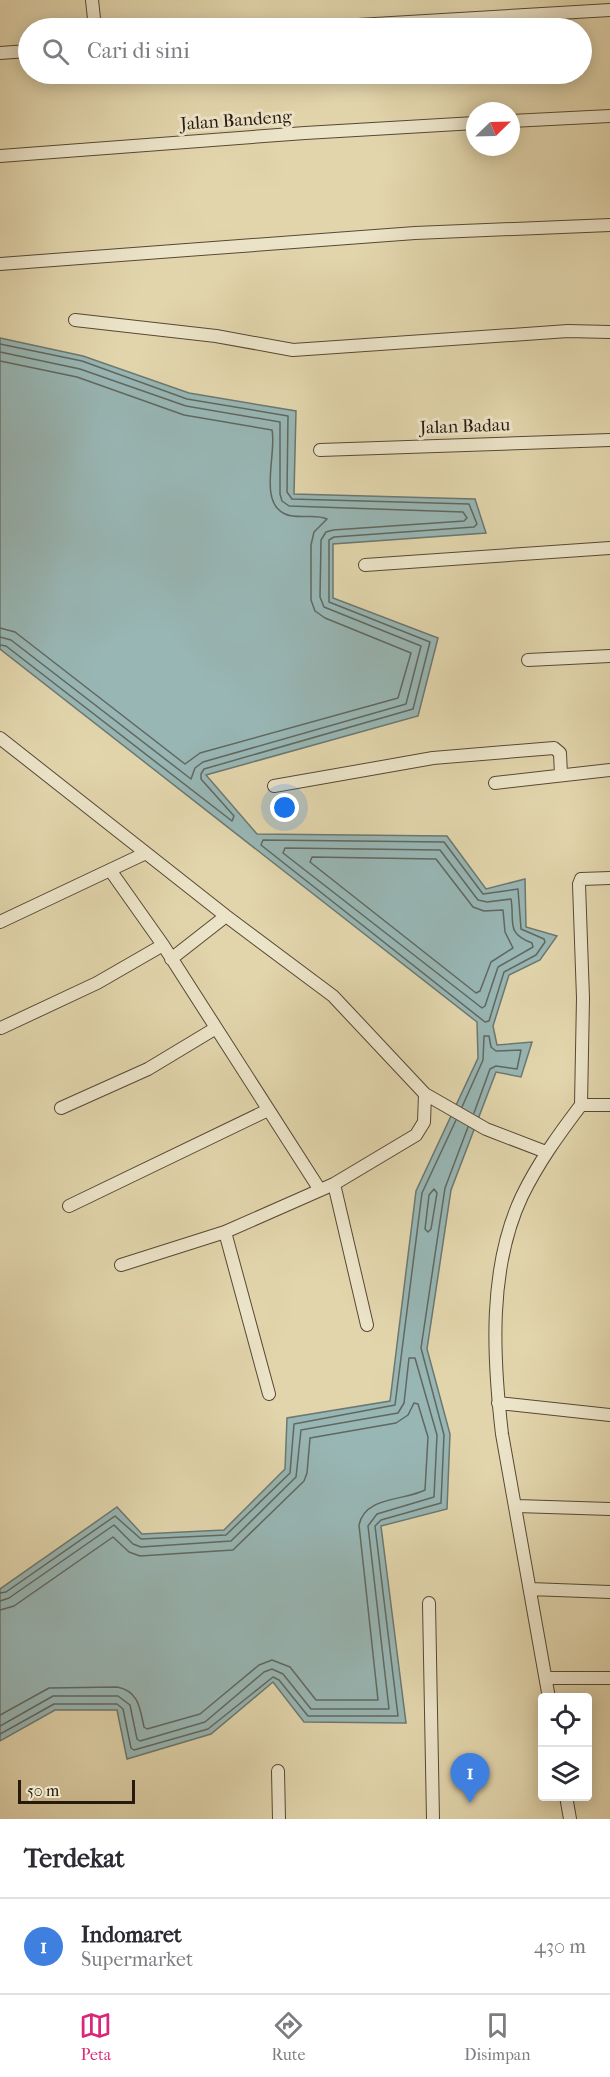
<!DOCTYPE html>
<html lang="id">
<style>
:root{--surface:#fff;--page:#f2f2f3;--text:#2b2b33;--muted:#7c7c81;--line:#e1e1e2;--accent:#db2777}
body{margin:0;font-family:"IM FELL French Canon",serif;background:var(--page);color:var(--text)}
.controls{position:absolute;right:18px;bottom:18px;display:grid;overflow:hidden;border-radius:6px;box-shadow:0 3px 15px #0003}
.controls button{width:54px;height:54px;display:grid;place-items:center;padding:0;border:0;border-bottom:2px solid var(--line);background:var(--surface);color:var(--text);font:30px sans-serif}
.compass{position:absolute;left:466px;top:102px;width:54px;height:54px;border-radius:50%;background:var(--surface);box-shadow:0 3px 15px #0003;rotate:67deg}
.scale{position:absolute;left:18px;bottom:15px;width:117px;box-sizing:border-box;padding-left:6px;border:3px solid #271a0d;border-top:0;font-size:16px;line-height:21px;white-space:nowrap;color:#271a0d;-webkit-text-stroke:4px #ece4c9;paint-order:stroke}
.you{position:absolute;left:285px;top:808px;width:21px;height:21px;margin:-15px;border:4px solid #fff;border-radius:50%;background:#1a73e8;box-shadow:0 0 0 9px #1a73e833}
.badge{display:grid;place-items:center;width:39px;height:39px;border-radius:50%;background:var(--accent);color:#fff;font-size:20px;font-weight:700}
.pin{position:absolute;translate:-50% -50px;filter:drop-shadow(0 2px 3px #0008)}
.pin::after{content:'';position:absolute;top:32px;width:21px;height:18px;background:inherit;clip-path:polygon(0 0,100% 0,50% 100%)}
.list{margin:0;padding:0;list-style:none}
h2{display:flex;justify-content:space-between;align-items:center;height:78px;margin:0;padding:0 24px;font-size:26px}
h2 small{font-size:20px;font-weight:400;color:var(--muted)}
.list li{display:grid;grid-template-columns:39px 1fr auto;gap:18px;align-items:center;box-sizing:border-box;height:96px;padding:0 24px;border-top:2px solid var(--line)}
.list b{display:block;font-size:22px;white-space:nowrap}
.list p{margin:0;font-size:20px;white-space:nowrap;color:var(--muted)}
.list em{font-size:20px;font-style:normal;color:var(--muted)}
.icon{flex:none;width:33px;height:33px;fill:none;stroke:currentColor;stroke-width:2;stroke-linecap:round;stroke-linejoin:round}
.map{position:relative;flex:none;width:610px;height:1819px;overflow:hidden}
.search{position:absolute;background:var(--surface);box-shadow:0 3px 15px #0003;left:18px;right:18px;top:18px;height:66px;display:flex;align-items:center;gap:15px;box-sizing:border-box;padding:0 21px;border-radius:33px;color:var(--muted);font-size:22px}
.sheet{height:174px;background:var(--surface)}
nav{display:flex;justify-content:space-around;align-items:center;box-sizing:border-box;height:84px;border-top:2px solid var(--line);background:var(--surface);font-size:16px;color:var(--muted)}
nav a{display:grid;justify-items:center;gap:3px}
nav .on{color:var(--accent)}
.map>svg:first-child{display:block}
</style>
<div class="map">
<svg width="610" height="1819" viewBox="0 0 610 1819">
<rect width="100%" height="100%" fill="#e2d5ac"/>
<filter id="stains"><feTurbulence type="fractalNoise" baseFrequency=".00333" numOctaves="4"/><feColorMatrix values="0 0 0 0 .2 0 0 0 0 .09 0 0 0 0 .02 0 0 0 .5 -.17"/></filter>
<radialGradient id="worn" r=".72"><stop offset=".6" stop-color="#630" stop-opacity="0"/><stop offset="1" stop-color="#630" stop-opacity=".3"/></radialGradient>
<path fill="#98b6b4" stroke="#6b7871" stroke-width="1.5" d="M0,338L83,356L189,393L296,411L294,494L475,499L486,533L333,544V598L438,638L418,716L206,775L257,834L447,836L486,889L525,879L526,927L557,936L540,960L509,975L493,1026L497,1045L532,1042L521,1077L496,1072L451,1190L427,1349L450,1434L447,1509L381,1526L406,1723L304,1722L273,1682L211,1734L127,1759L117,1710H55L0,1741V1589L117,1507L142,1534L224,1530L285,1469L287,1418L390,1401L416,1191L478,1058L477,1022L0,649Z"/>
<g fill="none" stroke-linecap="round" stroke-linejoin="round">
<path stroke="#606860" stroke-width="1.5" d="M0,344L82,361L187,399L288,416L287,492L292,499L469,504L477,524L474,527L334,537L329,540V602L430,642L413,709L204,769L201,774V779L234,816L232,821L6,646L0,645
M0,352L80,369L186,406L280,422V494L282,501L289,506L463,512L467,518L464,521L333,530L326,532L321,540L320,597L324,607L421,646L406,704L203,762L195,768L191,779L11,640L0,637
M0,361L77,377L184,415L272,430C277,453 258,502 285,514C298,520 315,513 327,519L314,532L311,545V600L315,611L325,618L411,653L398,698L200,753L185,764L15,632L0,628
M263,840L444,842L483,894L518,889L521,929L544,939L545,942L536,955L504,972L489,1021L485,1022L261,845Z
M285,848L440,850L478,900L487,902L511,899C515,922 505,933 532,943L533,947L498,967L485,1006L482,1008L283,853Z
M312,857L436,859L473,907L484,911L503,910L505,932L513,948L491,962L480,991L476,993L310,862Z
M462,1107L483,1060L484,1036H489L491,1047L496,1051L521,1050L517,1069L496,1066L490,1069L474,1113
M434,1189L437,1193L431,1229L428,1232L425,1229L429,1195Z
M0,1593L6,1592L115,1516L141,1539L226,1535L290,1473L294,1424L395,1405L422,1193L456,1120
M0,1601L9,1598L114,1525L133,1544L141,1547L231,1541L296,1477L301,1430L398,1413L404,1403L409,1358H415L437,1435L434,1497L377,1514L368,1526L389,1709H311L283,1674L272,1669L264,1672L205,1722L140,1741L137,1739L130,1705L118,1696H53L0,1726
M0,1610L14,1606L113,1537L129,1552L140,1556L233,1550L304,1481L307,1473L310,1438L396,1423L408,1415L414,1403L418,1404L428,1437L425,1490C404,1501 365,1496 359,1525L378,1700H316L290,1667L272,1660L259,1665L200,1714L147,1729L144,1727C140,1709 139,1691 117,1687L49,1688L0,1715
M0,1734L54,1704H117L123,1709L131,1748L134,1750L208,1729L273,1677L279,1680L308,1716H398L375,1526L381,1520L441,1503L444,1435L421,1348L445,1188L468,1127"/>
<g stroke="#564935" stroke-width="14">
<path id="street" d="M92,0L95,28
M307,28L610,10
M0,53L28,51
M511,121L610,116
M0,156L305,133L475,123
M0,264L415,233L610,225
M75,320L216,336L293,350L568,331L610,332
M320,450L610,440
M365,565L610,548
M528,660L610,656
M0,738L226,916L333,996L425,1094L486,1129L546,1152
M495,783L610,770
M274,786L433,758L554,748L560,753L561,775
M110,870L163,945L320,1190
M0,922L146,853
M171,959L226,916
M1,1028L97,983L163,945
M581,1105L583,998L579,884L581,879L610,878
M61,1108L148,1069L216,1028
M334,1184L367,1325
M69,1206L268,1110
M225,1232L269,1394
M121,1265L225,1232L334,1184L416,1135L424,1122L425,1094
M498,1403L610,1415
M517,1506L610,1509
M530,1589L610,1592
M429,1603L433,1819
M546,1678H610
M549,1698L502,1434C493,1357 488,1268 522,1196C538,1163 559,1134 581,1105H610
M278,1771L279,1819
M566,1796L570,1819"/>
</g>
<use href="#street" stroke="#ece4c9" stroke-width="12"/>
</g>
<g text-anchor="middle" stroke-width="6" stroke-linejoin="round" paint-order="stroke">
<g font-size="18" fill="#271a0d" stroke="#ece4c9">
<text transform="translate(236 120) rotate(-4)" y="6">Jalan Bandeng</text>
<text transform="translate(465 426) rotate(-2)" y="6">Jalan Badau</text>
</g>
</g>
<rect width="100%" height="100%" filter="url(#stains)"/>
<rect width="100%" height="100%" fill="url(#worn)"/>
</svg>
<div class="controls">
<button><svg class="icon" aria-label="locate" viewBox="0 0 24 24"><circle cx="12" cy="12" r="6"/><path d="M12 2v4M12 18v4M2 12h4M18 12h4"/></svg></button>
<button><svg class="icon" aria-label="layers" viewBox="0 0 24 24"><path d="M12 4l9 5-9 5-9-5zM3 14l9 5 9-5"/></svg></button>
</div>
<svg class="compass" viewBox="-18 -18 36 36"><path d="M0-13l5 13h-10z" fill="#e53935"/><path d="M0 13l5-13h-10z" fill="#7c7c81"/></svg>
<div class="scale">50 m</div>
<div class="you"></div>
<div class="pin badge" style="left:470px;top:1803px;background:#3f7fe0">1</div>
<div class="search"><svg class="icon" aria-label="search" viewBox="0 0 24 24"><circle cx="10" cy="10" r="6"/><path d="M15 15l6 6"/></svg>Cari di sini</div>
</div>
<section class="sheet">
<h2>Terdekat<small></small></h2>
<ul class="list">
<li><span class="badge" style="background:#3f7fe0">1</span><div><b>Indomaret</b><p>Supermarket</p></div><em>430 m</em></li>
</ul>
</section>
<nav>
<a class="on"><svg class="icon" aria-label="map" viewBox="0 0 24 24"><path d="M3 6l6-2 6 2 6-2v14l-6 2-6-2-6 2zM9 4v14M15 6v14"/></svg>Peta</a>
<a><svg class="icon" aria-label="directions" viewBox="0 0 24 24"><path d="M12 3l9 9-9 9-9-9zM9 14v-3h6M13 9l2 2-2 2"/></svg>Rute</a>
<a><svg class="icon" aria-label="saved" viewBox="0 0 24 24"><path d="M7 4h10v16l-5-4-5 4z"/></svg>Disimpan</a>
</nav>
